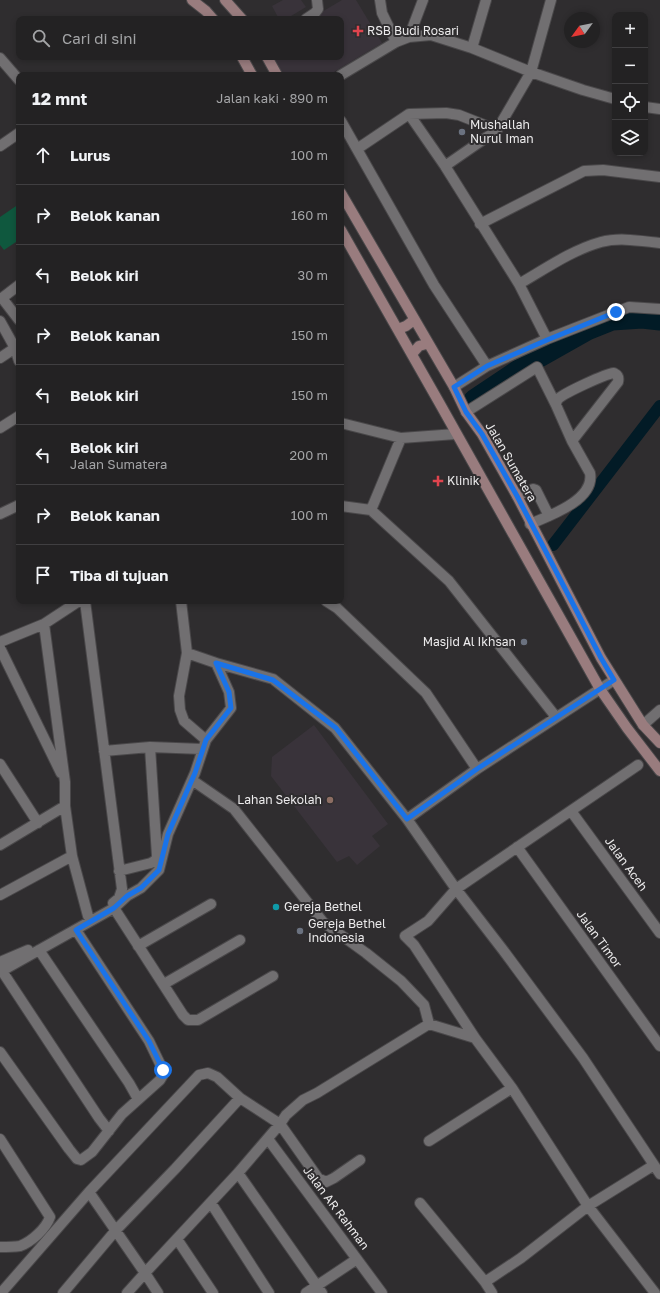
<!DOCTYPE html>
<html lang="id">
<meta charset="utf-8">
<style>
:root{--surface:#232223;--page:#2f2f30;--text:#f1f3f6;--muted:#a3a4a6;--line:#403f41}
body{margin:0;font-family:"Golos Text",sans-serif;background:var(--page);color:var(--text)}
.controls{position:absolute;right:12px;top:12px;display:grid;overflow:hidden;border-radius:8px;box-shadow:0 2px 6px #0003}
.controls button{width:36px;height:36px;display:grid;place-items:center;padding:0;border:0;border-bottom:1px solid var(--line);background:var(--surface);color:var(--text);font:20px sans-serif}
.compass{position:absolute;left:564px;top:12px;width:36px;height:36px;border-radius:50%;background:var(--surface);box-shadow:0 2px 6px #0003;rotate:237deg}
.stop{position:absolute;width:12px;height:12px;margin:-9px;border:3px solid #1a73e8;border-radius:50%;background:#fff}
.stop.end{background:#1a73e8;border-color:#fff;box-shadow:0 1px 4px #0008}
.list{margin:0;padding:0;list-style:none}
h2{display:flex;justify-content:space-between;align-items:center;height:52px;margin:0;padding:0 16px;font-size:17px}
h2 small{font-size:13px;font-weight:400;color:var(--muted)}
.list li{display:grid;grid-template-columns:26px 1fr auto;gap:12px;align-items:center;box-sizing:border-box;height:60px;padding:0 16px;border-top:1px solid var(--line)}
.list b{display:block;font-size:15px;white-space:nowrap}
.list p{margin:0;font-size:13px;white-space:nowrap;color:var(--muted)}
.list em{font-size:13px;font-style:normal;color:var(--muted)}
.icon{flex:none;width:22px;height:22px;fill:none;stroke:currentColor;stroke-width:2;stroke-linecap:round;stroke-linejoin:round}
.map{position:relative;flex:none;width:660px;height:1293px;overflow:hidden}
.search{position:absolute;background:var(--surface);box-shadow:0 2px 6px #0003;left:16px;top:16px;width:328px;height:44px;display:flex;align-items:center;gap:10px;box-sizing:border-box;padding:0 14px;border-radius:8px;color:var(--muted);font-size:15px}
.panel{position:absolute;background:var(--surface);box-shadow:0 2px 6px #0003;left:16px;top:72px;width:328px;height:532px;border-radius:8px}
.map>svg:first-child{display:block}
</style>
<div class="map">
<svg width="660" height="1293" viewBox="0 0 660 1293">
<rect width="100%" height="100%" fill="#2f2d2f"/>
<path fill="#39333a" d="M283,0H301L306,7L286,19H279L272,6Z
M342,0H356L382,43L329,75H280L269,57H341V19H310Z
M314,725L388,824L372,836L380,846L357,865L349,856L337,862L271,776L272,757Z"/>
<path fill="#0f583e" d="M19,204V240L4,250L0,245V217Z"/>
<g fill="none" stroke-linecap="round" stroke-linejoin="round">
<path stroke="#021b26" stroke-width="12" d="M553,545L660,406"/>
<path stroke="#021b26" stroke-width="21" d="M474,400L532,361L587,330L612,320L642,318L660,320"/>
<g stroke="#4a484a" stroke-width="12">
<path id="street" d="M380,0L382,13L396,42
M306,19L315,13L318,9L317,0
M409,37L423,0
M472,48L486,0
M0,58L19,80
M341,75L396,42L409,37L431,35L472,48L531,72L583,90L615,99
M645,107L660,109
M409,114L446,113L459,115L497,130
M341,121L434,285L487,366
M0,146L19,133
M357,149L409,114L445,166L519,284L547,339
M445,166L497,130L531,72L551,0
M480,224L584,171L603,170L660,177
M519,284C545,269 572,250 601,242C620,237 641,241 660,243
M0,298H2L19,285
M2,298L19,320
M0,321L15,348L19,361
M0,358L15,348L18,343
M454,387L487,366L547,339L616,312L629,307L660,309
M466,412L537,367L556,405
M341,423L401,438L456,434
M0,428L19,416
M517,496L533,489L536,490L549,516
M341,506L371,510L449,581L556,717
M371,510L401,438
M0,514L19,505
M530,524C549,516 595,500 590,473L572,441L556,405C556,403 556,402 558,399C564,393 605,374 614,373C618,375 619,378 618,382L572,441
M85,601L122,889L119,898L113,903
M181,601L187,653L179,696L180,710L184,721L206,740
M326,601L337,608L426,693L477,769
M44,624L65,782V806L72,856L88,916
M0,642L44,624L79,601
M0,648L61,773
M216,663L273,679L335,728L407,819L456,889L503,950L583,1058L660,1174
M643,725L660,710
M104,751L150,747L202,749
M0,764L38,823
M638,765L456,889L428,921L405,936L414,945L475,1038L512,1088L588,1206L655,1293
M192,780L234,809L323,922L366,953L401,981L424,1005L429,1024L475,1038
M571,811L660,933
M407,819L477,769L614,680
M0,845L65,806
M517,847L660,1046
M119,871L151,863L156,860L157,856L150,747
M0,895L72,856
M114,908L183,1015L188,1020H198L273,976
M138,946L211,904
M39,950L129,1083L138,1099
M0,962L28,950
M2,971L99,1118L109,1131
M0,972L114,908L127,896L141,888L159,870L168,834L195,773L206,740L231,708L229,692L216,663L187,653
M164,984L240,940
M0,1052L69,1149L77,1159L81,1160L92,1152L122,1114L160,1080L163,1075V1070L149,1041L76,930
M0,1139L50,1217C46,1229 31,1242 20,1246C13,1247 6,1247 0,1247
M268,1139L382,1293
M429,1141L512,1088
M238,1173L322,1293
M89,1192L145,1273L238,1173L280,1124L286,1115L303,1100L317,1093L429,1024
M211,1203L269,1293
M420,1203L485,1282
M177,1239L213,1293
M1,1293L89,1192L199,1075L208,1073L217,1077L240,1098L280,1124L318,1178L326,1182L334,1178L360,1160
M63,1293L116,1230L175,1169L240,1098
M127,1293L145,1273L158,1293
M306,1293L357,1259
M492,1293L485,1282L521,1258L588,1206L654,1165"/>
</g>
<g stroke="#4a484a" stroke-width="12">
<path id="secondary" d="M192,0L206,11L213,19
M225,0L242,19
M242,57L252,75
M267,57L277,75
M341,193L454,387L466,412L482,434L517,496L601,658L643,725L660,743
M341,230L440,404L600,689L627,728L660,771
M398,329L406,326L414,320
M412,354L419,346L426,344L429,345"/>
</g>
<use href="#street" stroke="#716f71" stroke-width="10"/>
<use href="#secondary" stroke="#997c7e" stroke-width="10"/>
</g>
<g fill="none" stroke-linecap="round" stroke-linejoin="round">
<path stroke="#1a73e8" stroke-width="5" d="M163,1070L149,1041L76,930L114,908L127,896L141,888L159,870L168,834L195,773L206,740L231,708L229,692L216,663L273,680L336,728L407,819L477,769L614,680L601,658L517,496L482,434L466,412L454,387L487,366L547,340L616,312"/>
</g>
<g fill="#e0444e" stroke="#2f2d2f" stroke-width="1.5">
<path d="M356 25h4v4h4v4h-4v4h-4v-4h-4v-4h4z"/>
<path d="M436 475h4v4h4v4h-4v4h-4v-4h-4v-4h4z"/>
</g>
<g fill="#6b7280" stroke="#2f2d2f" stroke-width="1.5">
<circle cx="462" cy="132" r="4"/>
<circle cx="524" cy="642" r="4"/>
<circle cx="300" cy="931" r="4"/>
</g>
<circle fill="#8d6e63" stroke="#2f2d2f" stroke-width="1.5" cx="330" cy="800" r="4"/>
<circle fill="#0f9aa8" stroke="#2f2d2f" stroke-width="1.5" cx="276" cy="907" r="4"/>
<g text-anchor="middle" stroke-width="4" stroke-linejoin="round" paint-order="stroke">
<g font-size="12" fill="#ecebec" stroke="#2f2d2f" text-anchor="start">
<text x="367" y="35">RSB Budi Rosari</text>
<text x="470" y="129">Mushallah<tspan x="470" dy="14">Nurul Iman</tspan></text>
<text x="447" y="485">Klinik</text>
<text x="516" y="646" text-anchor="end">Masjid Al Ikhsan</text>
<text x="322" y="804" text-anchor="end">Lahan Sekolah</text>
<text x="284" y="911">Gereja Bethel</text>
<text x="308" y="928">Gereja Bethel<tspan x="308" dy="14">Indonesia</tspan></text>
</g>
<g font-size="12" fill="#ecebec" stroke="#2f2d2f">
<text transform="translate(511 462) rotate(60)" y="4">Jalan Sumatera</text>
<text transform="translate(626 864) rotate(54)" y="4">Jalan Aceh</text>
<text transform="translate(599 939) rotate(54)" y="4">Jalan Timor</text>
<text transform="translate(336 1208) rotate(53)" y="4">Jalan AR Rahman</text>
</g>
</g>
</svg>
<div class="controls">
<button>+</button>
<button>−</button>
<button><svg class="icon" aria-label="locate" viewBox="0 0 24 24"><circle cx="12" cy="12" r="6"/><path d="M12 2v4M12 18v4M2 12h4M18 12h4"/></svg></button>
<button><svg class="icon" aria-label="layers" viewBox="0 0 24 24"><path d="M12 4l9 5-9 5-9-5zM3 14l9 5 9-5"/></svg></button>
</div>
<svg class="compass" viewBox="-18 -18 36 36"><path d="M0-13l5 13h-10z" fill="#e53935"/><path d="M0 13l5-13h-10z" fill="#a3a4a6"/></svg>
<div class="stop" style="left:163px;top:1070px"></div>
<div class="stop end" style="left:616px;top:312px"></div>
<div class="search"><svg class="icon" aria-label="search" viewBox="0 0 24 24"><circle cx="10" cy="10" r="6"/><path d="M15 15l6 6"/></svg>Cari di sini</div>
<section class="panel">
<h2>12 mnt<small>Jalan kaki · 890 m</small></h2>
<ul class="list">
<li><svg class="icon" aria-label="ahead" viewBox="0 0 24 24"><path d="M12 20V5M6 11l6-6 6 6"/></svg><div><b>Lurus</b></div><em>100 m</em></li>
<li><svg class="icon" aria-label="right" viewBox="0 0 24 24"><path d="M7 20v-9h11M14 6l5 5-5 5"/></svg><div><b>Belok kanan</b></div><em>160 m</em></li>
<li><svg class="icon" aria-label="left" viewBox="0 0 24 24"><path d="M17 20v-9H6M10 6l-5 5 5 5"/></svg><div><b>Belok kiri</b></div><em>30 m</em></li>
<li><svg class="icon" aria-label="right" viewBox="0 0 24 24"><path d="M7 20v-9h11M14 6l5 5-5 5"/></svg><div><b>Belok kanan</b></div><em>150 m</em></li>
<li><svg class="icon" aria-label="left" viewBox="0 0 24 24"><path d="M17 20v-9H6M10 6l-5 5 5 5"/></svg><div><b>Belok kiri</b></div><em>150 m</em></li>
<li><svg class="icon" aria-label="left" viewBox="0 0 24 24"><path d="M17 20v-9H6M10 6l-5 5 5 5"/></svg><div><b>Belok kiri</b><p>Jalan Sumatera</p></div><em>200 m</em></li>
<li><svg class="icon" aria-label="right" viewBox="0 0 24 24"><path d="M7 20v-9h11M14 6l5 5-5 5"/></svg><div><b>Belok kanan</b></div><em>100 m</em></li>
<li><svg class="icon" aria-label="arrive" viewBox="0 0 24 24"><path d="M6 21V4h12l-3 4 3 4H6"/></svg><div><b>Tiba di tujuan</b></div></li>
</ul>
</section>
</div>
